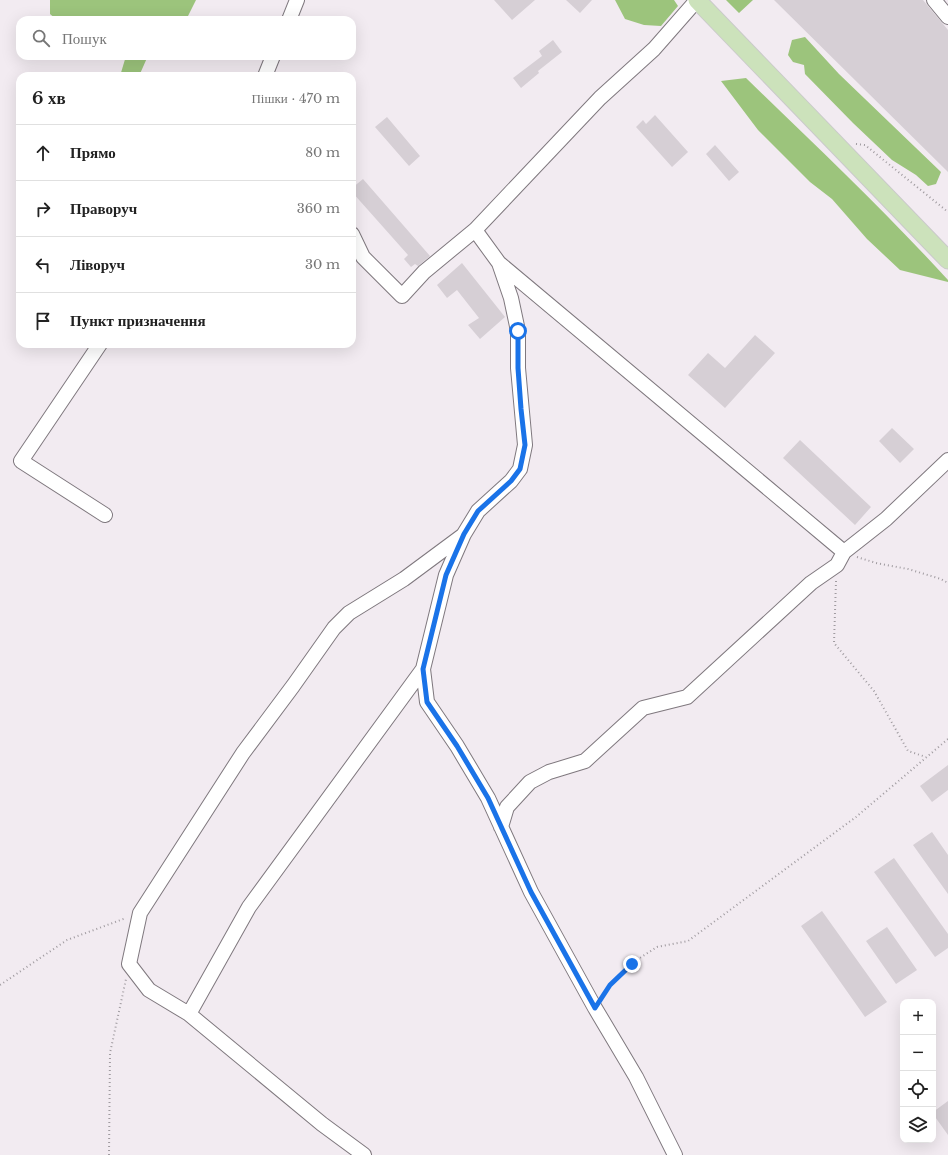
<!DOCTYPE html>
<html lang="uk">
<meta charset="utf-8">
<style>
:root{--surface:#fff;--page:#f2f2f2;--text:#222;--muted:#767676;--line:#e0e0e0}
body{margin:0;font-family:"Libre Baskerville",serif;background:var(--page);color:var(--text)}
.controls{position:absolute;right:12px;bottom:12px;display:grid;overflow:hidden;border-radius:8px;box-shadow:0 4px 16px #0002}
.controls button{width:36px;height:36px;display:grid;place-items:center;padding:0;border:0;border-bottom:1px solid var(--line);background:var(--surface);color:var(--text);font:20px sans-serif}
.stop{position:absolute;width:12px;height:12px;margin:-9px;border:3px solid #1a73e8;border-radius:50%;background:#fff}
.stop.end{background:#1a73e8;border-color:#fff;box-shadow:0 1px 4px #0008}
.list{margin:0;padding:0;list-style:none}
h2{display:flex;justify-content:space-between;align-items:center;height:52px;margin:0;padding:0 16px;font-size:17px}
h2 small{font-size:13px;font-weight:400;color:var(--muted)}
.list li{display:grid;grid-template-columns:26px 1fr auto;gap:12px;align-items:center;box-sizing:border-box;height:56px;padding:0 16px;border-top:1px solid var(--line)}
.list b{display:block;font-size:15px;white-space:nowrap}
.list em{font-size:13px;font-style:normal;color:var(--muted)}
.icon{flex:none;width:22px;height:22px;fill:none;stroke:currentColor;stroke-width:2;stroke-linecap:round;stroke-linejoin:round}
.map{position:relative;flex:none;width:948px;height:1155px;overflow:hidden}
.search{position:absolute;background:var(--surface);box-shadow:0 4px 16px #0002;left:16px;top:16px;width:340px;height:44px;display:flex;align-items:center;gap:10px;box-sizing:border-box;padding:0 14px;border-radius:12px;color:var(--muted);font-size:15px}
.panel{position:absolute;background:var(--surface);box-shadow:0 4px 16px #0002;left:16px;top:72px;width:340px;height:276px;border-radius:12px}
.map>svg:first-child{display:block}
</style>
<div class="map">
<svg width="948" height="1155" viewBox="0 0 948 1155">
<rect width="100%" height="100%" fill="#f2ebf1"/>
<path fill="#9cc47c" d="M50,0H196L186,20H57L50,14Z
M615,0H674L678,6L661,26L644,25L625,19Z
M726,0H753L739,13Z
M805,37L839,74L941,172L936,184L928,186L916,175L892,160L853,123L805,74L804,65L793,62L788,55L792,40Z
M126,56H151L147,58L139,76H120Z
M746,78C814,144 884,210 948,280V282L900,270L867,239L832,199L810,182L758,130L721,81Z"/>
<path fill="#d6cfd5" d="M494,0H535L512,20Z
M566,0H592L580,13Z
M774,0H923L948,30V172Z
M553,40L562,52L538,71L539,73L521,88L513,78L542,56L539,51Z
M655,115L688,152L672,167L636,127L643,120L646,124Z
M387,117L420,156L409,166L375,127Z
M715,145L739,172L729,181L706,154Z
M363,179L430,256L418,266L415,264L411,267L404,259L408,255L352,192V188Z
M462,263L505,317L480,339L468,325L479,318L457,290L447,298L437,285Z
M755,335L775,353L725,408L688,375L708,353L725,368Z
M892,428L914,449L900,463L879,441Z
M800,440L871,507L855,525L783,458Z
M948,765V790L932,802L920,786Z
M932,832L948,855V894L913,845Z
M894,858L948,934V948L935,957L874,872Z
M822,911L887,1002L865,1017L801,926Z
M887,927L917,970L896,984L866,941Z
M948,1101V1135L933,1114V1112Z"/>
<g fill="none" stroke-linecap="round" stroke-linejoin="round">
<g stroke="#7f787e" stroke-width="16">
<path id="minor" d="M934,0L948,17
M289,20L297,0
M265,76L273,56
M475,230L499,263L511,298L518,331V368L525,445L520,469L511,481L478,511L464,534L446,575L423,669L427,702L457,746L488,798L531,892L595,1008L636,1077L675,1155
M352,234L363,257L402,296L424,272L475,230L600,98L654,49L697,0
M499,263L844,552
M100,344L21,461L105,515
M501,827L507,807L530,782L549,772L585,761L643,708L687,697L811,583L837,565L844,552L886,519L948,460
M189,1014L249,907L423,669
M364,1155L322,1124L189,1014L149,990L129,964L140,913L243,753L293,686L334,628L349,613L404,579L462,536"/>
</g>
<g stroke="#cacaca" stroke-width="19">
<path id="major" d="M697,0L948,260"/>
</g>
<path stroke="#a09ba0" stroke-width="2" stroke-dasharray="1 3" stroke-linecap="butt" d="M856,144L865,145L948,212
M857,557L876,563L908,569L941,579L948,583
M836,581L834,643L874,691L908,751L926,757
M0,985L67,940L126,918
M602,998L610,985L632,963L657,947L688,941L856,817L948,739
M109,1155L110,1053L126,979"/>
<use href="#minor" stroke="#fff" stroke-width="14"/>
<use href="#major" stroke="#cce2bb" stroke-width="17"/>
</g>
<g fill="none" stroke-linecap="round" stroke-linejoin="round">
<path stroke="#1a73e8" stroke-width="5" d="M518,331V368L521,409L525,445L520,469L511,481L478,511L464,534L446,575L423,669L427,702L457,746L488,798L531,892L595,1008L610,985L632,964"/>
</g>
</svg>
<div class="controls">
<button>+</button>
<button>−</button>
<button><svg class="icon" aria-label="locate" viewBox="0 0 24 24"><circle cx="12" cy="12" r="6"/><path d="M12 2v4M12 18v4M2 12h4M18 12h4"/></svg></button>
<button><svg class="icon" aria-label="layers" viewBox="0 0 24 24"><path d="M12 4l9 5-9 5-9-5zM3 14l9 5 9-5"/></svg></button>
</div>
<div class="stop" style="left:518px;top:331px"></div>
<div class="stop end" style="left:632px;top:964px"></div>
<div class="search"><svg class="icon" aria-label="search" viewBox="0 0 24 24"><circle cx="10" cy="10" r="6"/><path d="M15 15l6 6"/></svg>Пошук</div>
<section class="panel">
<h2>6 хв<small>Пішки · 470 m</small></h2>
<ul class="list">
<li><svg class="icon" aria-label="ahead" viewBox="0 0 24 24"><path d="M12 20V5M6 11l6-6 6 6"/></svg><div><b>Прямо</b></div><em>80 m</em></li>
<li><svg class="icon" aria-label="right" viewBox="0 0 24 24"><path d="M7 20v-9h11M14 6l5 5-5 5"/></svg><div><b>Праворуч</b></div><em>360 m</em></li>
<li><svg class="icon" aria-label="left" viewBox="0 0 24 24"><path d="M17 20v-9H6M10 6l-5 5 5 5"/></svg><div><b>Ліворуч</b></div><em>30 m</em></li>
<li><svg class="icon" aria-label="arrive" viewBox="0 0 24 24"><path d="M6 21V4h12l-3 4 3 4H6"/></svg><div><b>Пункт призначення</b></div></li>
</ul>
</section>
</div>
